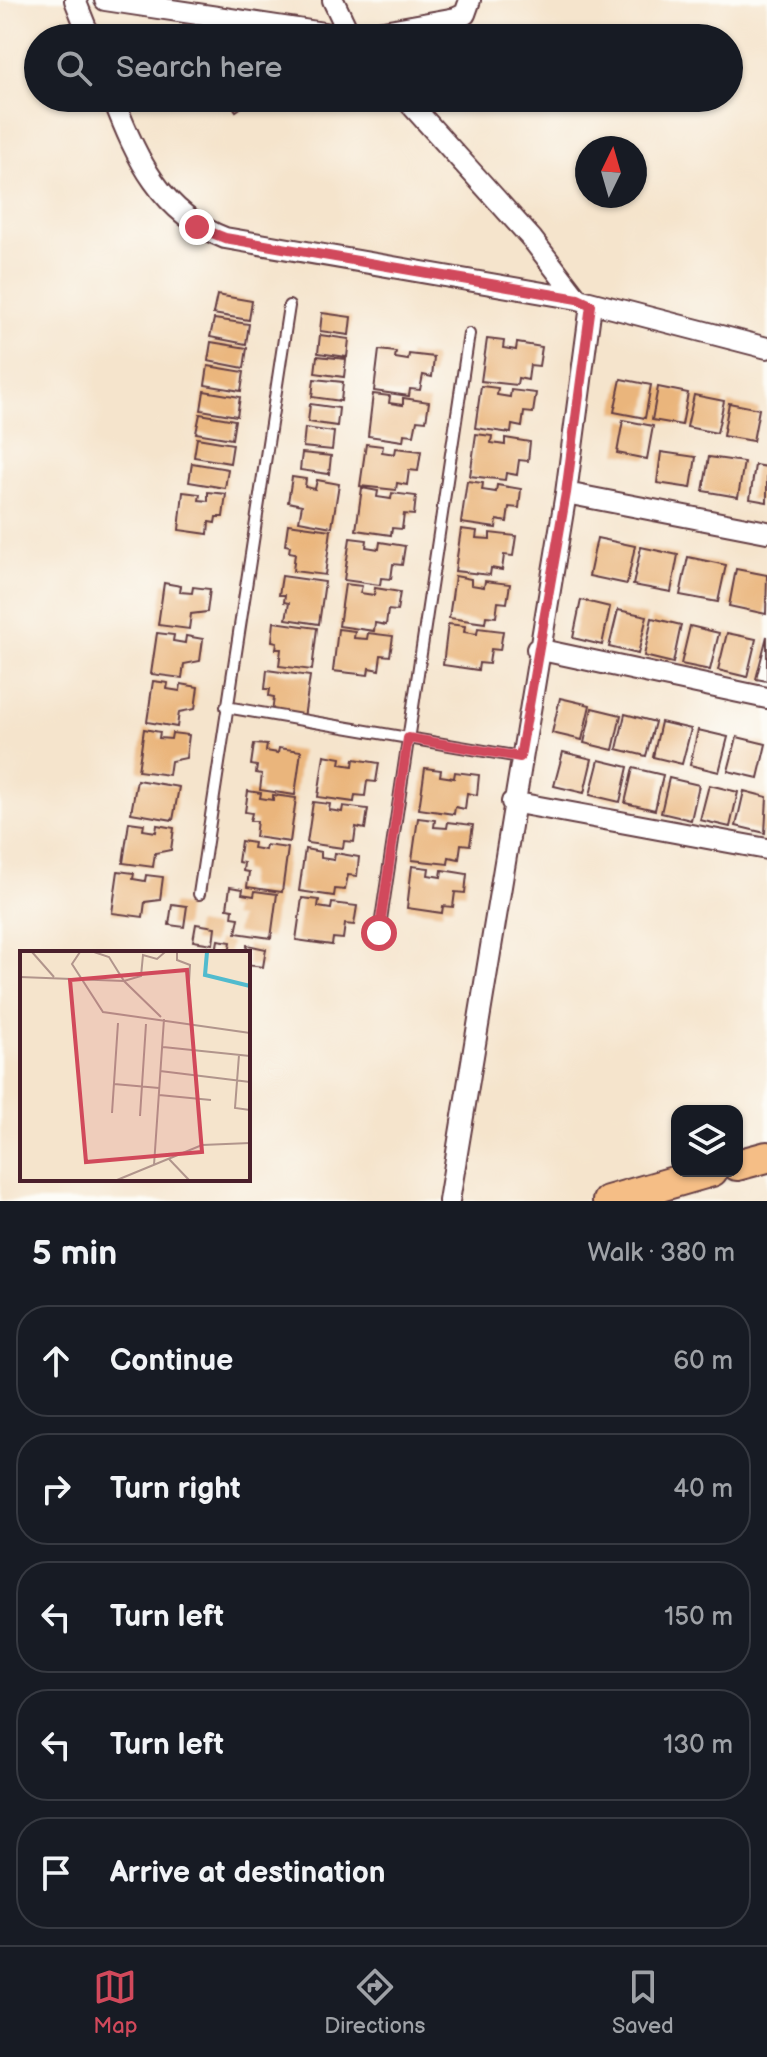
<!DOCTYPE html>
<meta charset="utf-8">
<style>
:root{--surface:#171b24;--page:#20242c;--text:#f1f3f6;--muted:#9ea1a6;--line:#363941;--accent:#d1495b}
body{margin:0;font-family:"Balsamiq Sans",sans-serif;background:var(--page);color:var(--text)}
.controls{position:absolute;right:24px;bottom:24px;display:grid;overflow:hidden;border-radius:16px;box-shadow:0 2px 6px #0004}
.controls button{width:72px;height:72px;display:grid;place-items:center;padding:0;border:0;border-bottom:2px solid var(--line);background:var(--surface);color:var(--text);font:40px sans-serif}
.compass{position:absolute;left:575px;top:136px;width:72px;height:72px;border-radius:50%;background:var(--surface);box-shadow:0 2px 6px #0004;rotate:5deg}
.stop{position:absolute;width:24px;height:24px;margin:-18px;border:6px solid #d1495b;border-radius:50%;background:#fff}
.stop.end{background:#d1495b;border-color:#fff;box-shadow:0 2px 8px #0008}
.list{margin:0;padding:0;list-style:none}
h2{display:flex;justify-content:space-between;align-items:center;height:104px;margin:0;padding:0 32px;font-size:34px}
h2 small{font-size:26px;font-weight:400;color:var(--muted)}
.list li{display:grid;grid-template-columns:52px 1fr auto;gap:24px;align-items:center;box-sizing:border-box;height:112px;margin:0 16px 16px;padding:0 16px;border:2px solid var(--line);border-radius:32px}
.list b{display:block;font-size:30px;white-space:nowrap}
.list em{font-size:26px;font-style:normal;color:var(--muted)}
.icon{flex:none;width:44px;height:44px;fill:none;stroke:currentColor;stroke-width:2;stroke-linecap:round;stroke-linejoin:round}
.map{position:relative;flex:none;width:767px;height:1201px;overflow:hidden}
.search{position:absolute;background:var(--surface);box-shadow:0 2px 6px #0004;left:24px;right:24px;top:24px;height:88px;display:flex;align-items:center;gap:20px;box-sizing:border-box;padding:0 28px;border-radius:44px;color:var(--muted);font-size:30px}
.sheet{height:744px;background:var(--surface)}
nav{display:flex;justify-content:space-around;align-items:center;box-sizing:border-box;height:112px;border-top:2px solid var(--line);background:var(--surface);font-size:22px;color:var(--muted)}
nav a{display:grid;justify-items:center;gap:4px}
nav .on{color:var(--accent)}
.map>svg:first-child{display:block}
</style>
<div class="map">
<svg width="767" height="1201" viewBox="0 0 767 1201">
<rect width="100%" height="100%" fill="#fdfcf7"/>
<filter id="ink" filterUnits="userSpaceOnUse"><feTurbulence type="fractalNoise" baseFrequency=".0125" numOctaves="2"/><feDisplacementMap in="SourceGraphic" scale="16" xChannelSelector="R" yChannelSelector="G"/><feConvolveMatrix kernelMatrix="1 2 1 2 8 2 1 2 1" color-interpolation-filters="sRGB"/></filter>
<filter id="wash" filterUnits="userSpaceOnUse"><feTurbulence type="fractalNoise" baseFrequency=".006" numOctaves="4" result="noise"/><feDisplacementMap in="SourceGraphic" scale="32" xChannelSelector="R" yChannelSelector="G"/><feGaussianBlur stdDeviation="1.8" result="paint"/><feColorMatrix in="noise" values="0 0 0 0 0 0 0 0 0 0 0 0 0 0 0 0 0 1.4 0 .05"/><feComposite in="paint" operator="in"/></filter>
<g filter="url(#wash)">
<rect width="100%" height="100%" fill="#f5e4cc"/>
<g id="blocks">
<path fill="#eab57b" d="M227,98H255L236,111Z
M217,295L252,301L249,320L213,314Z
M322,313L351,317L349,335L320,331Z
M214,319L249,324L246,344L210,337Z
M320,335L349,339L347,357L318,353Z
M487,339L504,341L503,348L516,350L517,343L542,347L539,366L530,365L528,380L518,378L517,385L481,381Z
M211,342L247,348L244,368L208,361Z
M379,350L396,352L395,358L408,360L409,354L434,357L432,377L423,375L420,390L410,389L409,396L374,391Z
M317,356L346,359L344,377L315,373Z
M208,366L244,372L241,391L205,385Z
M314,379L343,382L341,401L312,397Z
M621,379L651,385L645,418L614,412Z
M481,386L498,388L497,395L510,397L511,390L536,393L533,413L524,412L522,427L512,425L511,433L475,428Z
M658,387L688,393L682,425L652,420Z
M204,391L240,397L237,416L201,410Z
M373,394L390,396L389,403L403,405V398L429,402L426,421L417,420L414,435L404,434L403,441L368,436Z
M694,395L724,401L717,433L687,427Z
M729,403L759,409L753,441L723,436Z
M310,404L339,408L337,426L308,422Z
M200,414L235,420L232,439L196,433Z
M623,420L653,426L647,459L617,453Z
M305,428L334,432L332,450L303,447Z
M476,434L492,436L491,443L505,445V438L530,442L528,461L519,460L517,475L506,473L505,480L470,476Z
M197,438L233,444L230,463L194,457Z
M366,444L383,446L382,452L395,454L396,448L421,451L418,471L409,470L407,485L397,483L396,490L360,486Z
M661,452L696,457L691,488L657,483Z
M302,453L331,456L329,474L300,470Z
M709,457L744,462L738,497L703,491Z
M192,463L228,469L225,488L189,482Z
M755,465L767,467V502L750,499Z
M292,477L306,479L305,487L315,489L317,480L339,484L332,527L299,521L302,505L288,502Z
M467,481L483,483L482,490L496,492L497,485L521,489L519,508L509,507L507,522L497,520L496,528L461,523Z
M362,488L378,491L377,497L391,499L392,493L416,496L414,515L404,514L402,529L392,528L391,535L356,530Z
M183,492L200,494L199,500L208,501V492L226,494L223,517H216L215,523L209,522L208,534L179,530Z
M288,524L331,530L325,575L293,571L295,553L289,552L290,546L285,545Z
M461,529L477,531L476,538L490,539V533L516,536L513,556L504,555L502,570L491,568L490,575L455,571Z
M350,538L367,540L366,547L379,549L380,542L405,546L402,565L393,564L391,579L381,578L380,585L344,580Z
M597,538L635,546L627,584L589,576Z
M641,547L678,555L671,592L633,585Z
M688,557L726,565L718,602L680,595Z
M736,569L767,575L766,614L729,606Z
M282,576L325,582L319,624L286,619L289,603L284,602L285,595H279Z
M455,576L471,579V585L484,587L485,581L510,584L507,603L498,602L496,617L486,616L485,623L449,618Z
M164,583L181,586L180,592L192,593L193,587L210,589L207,612L191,614L189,629L158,625Z
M345,584L362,586L360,593L374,595L375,588L400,592L397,611L388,610L386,625L375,623L374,631L339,626Z
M581,600L610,607L602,645L573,638Z
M618,610L647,616L638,654L609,647Z
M652,618L681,625L673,663L644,656Z
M274,622L317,628L312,670L279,666L281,649H276L277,642L272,641Z
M448,624L465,626L464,632L477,634L478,628L503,631L500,650L491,649L489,664L479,663L478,670L443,665Z
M690,626L719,633L710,670L681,664Z
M338,629L355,631L354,638L367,639L368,633L393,636L390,656L381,655L379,670L369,668L368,675L333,671Z
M157,633L174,635L173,641L185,643L186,636L203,639L200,661L184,664L182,678L151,674Z
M727,633L756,639L747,677L718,670Z
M767,636V681L756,679Z
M267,670L310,676L304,718L272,713L274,697L269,696L270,689H265Z
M153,681L168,683L167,689L180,691L181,684L198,687L195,709L179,712L177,727L147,722Z
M560,698L590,705L582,740L552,733Z
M592,708L621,715L613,750L584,743Z
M625,714L655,722L646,756L617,749Z
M661,722L691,729L682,764L653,757Z
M144,729L160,732L159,738L171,739L172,733L189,735L186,758L171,761L169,775L138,771Z
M698,730L728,737L719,772L690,765Z
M737,737L766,744L758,778L728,771Z
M254,744L267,745L266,751L278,753L279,748L301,751L295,795L260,790L262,774L256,773L257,766L251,765Z
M563,752L592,759L584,793L554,786Z
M324,755L341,758L340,764L353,766L354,759L379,763L376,782L367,781L365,796L355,795L354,802L318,797Z
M599,760L628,767L620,802L590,795Z
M425,768L441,770L440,776L454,778L455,772L479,775L477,795L467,793L465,809L455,807L454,814L419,809Z
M633,768L663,775L655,810L625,803Z
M669,778L699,785L691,820L661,813Z
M137,780L179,787L173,820L131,813Z
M709,785L738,792L730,827L700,820Z
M248,791L261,793L260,798L273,800V795L296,798L290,842L255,837L257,821H250L252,813L245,812Z
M744,791L767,797L765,833L736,826Z
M313,802L330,804L329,810L342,812L343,806L368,809L365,829L356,827L354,842L344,841L343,848L307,843Z
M418,818L435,820L434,827L447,828L448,822L473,825L470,845L461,844L459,859L449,857L448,864L412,860Z
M129,822L144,824L143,830L156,832L157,825L174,828L171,850L155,853L153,867L123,863Z
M241,841L254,843L253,848L265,850L266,845L288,848L282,892L247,887L249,872L243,871L244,863L238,862Z
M305,849L321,852V858L334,860L335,853L359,857L357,876L348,875L345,890L335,889L334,896L299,891Z
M412,866L429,868L428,875L441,877L442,870L467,874L465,893L455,892L453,907L443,906L442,913L407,908Z
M118,871L134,873L133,879L145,881L146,875L163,877L160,900L145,902L143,917L112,913Z
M230,887L243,889L242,894L254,896L255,891L277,894L271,938L236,933L239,918L232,917L233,909L227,908Z
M302,898L319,900L318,907L331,909L332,903L357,906L354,925L345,924L343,939L333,938L332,945L296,940Z
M172,904L187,906L184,927L169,925Z
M196,924L215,927L213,944L193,941Z
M218,940L231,942L229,953L216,952Z
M247,945L266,949L263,967L248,965Z"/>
</g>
</g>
<g filter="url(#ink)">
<use href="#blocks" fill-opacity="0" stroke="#643d43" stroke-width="2"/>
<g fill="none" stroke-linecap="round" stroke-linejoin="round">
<g stroke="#643d43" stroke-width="14">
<path id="lane" d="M226,707L520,757
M199,894L289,306
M379,933L469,334"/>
</g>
<g stroke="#643d43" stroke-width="24">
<path id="street" d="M75,0L90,38
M105,0L350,37L456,18L465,14L470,0
M333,0L351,38
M113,98C136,158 161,213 225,238L578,299L767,348
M405,98L532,239L578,299
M566,493L767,532
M537,649L767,698
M512,802L767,849
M449,1201L566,493L591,305"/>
</g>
<g stroke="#643d43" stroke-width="34">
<path id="primary" d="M737,1165L767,1157
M608,1201L712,1171"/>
</g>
<use href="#lane" stroke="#fff" stroke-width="10"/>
<use href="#street" stroke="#fff" stroke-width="20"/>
<use href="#primary" stroke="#f5be86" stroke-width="30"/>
</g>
</g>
<g fill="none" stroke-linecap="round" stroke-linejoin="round" filter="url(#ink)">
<path stroke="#d1495b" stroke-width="10" d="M197,227L225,238L578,299L591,305L566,493L520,757L408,738L379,933"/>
</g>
<g transform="translate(20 951)">
<rect width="230" height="230" fill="#f5e4cc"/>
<path fill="none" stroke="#51bbce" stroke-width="4" d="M187,1L185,24L230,35"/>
<path fill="none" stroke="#b1958c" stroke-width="2" d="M12,1L34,26M60,1L52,13L83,61L230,82M74,1L89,6L104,30L141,66M157,2V9L170,14L169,32M0,26L104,30L121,25L123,4L137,8L145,1M143,96L230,105M219,104L215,157L230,159M140,120L230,131M94,133L139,137M139,144L191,149M92,162L98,72M120,165L126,73M149,208L169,229M134,214L144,68M97,229L182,194L230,192"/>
<path fill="#d1495b" fill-opacity="0.15" stroke="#d1495b" stroke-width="4" d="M167,19L182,201L66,211L50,29Z"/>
<rect width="230" height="230" fill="none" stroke="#4a1f2b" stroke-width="4"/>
</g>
</svg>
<div class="controls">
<button><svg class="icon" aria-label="layers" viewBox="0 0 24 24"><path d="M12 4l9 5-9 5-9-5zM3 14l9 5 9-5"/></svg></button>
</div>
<svg class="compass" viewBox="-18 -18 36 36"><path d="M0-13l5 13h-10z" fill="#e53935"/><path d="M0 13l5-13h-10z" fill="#9ea1a6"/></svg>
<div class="stop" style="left:379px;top:933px"></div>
<div class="stop end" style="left:197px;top:227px"></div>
<div class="search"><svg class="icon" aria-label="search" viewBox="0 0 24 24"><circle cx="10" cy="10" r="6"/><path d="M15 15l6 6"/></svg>Search here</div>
</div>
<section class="sheet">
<h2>5 min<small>Walk · 380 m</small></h2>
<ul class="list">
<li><svg class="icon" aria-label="ahead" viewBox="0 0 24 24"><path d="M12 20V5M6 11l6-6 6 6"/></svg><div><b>Continue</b></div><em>60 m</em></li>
<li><svg class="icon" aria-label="right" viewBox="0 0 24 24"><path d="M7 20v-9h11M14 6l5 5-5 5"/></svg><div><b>Turn right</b></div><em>40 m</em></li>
<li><svg class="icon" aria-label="left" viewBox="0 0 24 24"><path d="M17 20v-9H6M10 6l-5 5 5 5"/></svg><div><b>Turn left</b></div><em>150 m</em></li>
<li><svg class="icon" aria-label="left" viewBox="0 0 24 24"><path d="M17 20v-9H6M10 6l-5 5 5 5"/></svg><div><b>Turn left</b></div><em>130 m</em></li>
<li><svg class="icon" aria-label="arrive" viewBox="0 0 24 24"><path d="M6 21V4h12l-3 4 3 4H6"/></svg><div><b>Arrive at destination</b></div></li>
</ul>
</section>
<nav>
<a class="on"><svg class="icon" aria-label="map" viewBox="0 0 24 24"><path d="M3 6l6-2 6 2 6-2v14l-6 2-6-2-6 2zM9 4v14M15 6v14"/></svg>Map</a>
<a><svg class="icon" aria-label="directions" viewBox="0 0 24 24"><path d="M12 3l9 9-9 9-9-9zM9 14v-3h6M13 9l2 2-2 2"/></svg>Directions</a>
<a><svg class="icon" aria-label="saved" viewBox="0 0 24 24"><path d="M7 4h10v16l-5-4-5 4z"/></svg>Saved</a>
</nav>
